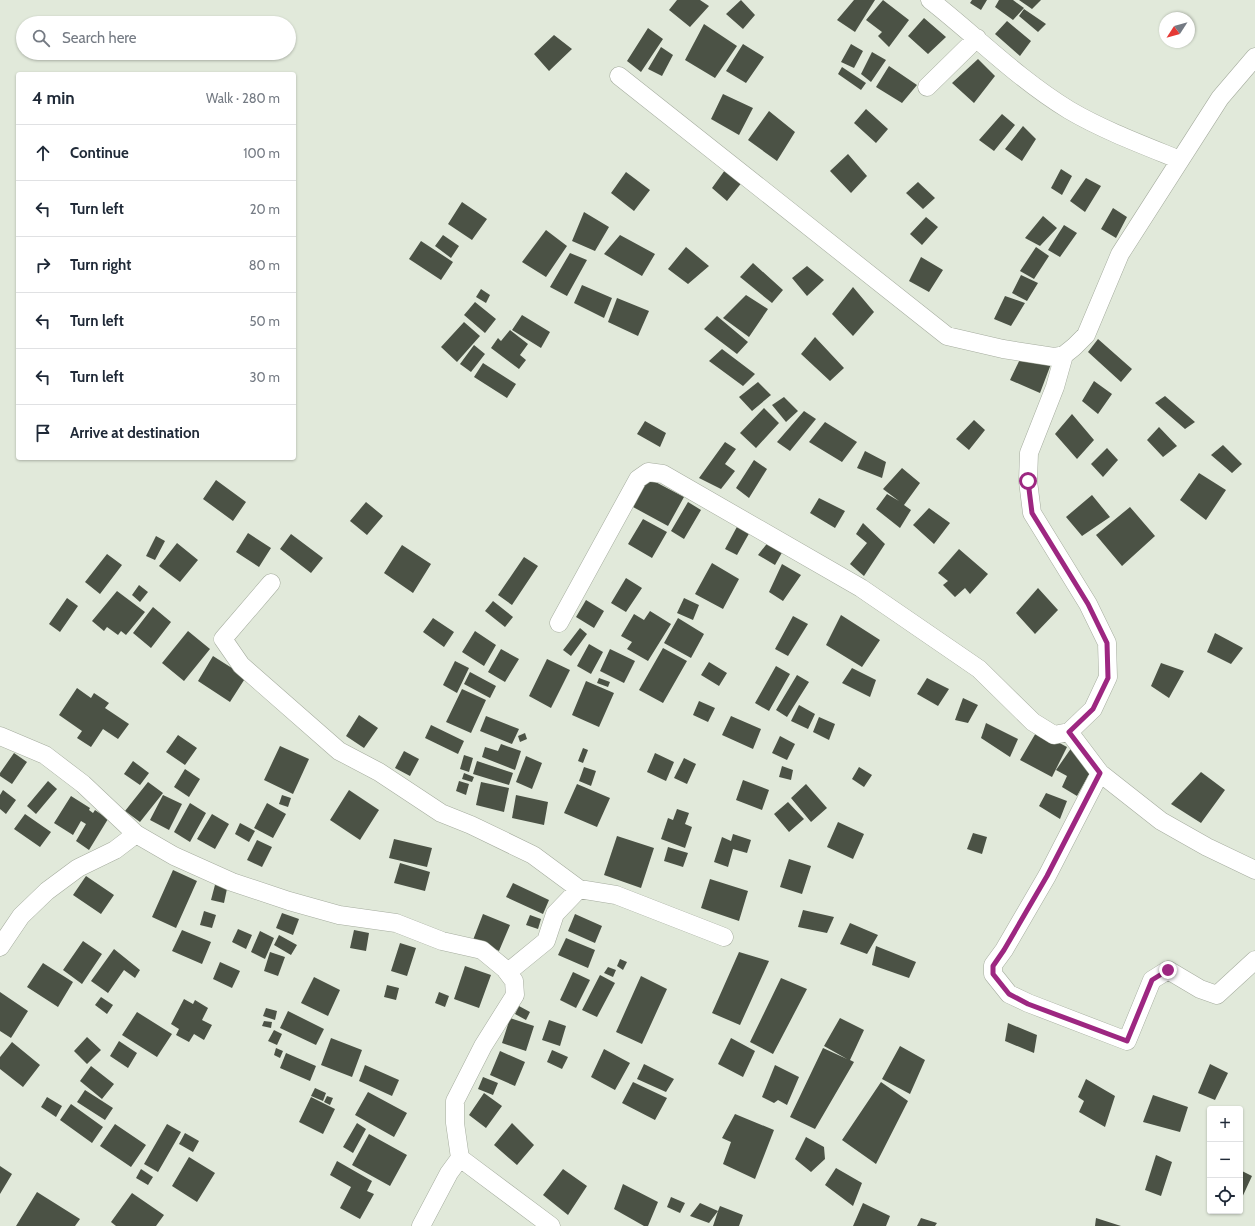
<!DOCTYPE html>
<meta charset="utf-8">
<style>
:root{--surface:#fff;--page:#f6f6f7;--text:#1f2937;--muted:#747a83;--line:#e0e1e3}
body{margin:0;font-family:Cabin,sans-serif;background:var(--page);color:var(--text)}
.controls{position:absolute;right:12px;bottom:12px;display:grid;overflow:hidden;border-radius:4px;box-shadow:0 1px 3px #0004}
.controls button{width:36px;height:36px;display:grid;place-items:center;padding:0;border:0;border-bottom:1px solid var(--line);background:var(--surface);color:var(--text);font:20px sans-serif}
.compass{position:absolute;left:1159px;top:12px;width:36px;height:36px;border-radius:50%;background:var(--surface);box-shadow:0 1px 3px #0004;rotate:234deg}
.stop{position:absolute;width:12px;height:12px;margin:-9px;border:3px solid #9d2781;border-radius:50%;background:#fff}
.stop.end{background:#9d2781;border-color:#fff;box-shadow:0 1px 4px #0008}
.list{margin:0;padding:0;list-style:none}
h2{display:flex;justify-content:space-between;align-items:center;height:52px;margin:0;padding:0 16px;font-size:17px}
h2 small{font-size:13px;font-weight:400;color:var(--muted)}
.list li{display:grid;grid-template-columns:26px 1fr auto;gap:12px;align-items:center;box-sizing:border-box;height:56px;padding:0 16px;border-top:1px solid var(--line)}
.list b{display:block;font-size:15px;white-space:nowrap}
.list em{font-size:13px;font-style:normal;color:var(--muted)}
.icon{flex:none;width:22px;height:22px;fill:none;stroke:currentColor;stroke-width:2;stroke-linecap:round;stroke-linejoin:round}
.map{position:relative;flex:none;width:1255px;height:1226px;overflow:hidden}
.search{position:absolute;background:var(--surface);box-shadow:0 1px 3px #0004;left:16px;top:16px;width:280px;height:44px;display:flex;align-items:center;gap:10px;box-sizing:border-box;padding:0 14px;border-radius:22px;color:var(--muted);font-size:15px}
.panel{position:absolute;background:var(--surface);box-shadow:0 1px 3px #0004;left:16px;top:72px;width:280px;height:388px;border-radius:4px}
.map>svg:first-child{display:block}
</style>
<div class="map">
<svg width="1255" height="1226" viewBox="0 0 1255 1226">
<rect width="100%" height="100%" fill="#e1e9da"/>
<path fill="#4b5245" d="M677,0H700L709,6L690,27L669,10Z
M741,0L755,15L743,29L726,14Z
M854,0H875L855,32L837,20Z
M883,0L909,20L889,47L878,36L882,32L866,20Z
M972,0H987L981,10L970,3Z
M999,0H1013L1024,8L1013,20L995,7Z
M1019,0H1041L1032,9Z
M1024,9L1046,24L1038,32L1019,16Z
M924,18L946,37L928,54L908,36Z
M1007,21L1031,41L1020,56L995,34Z
M704,24L737,46L715,78L685,60Z
M648,28L663,39L641,72L627,61Z
M554,35L572,49L549,71L534,54Z
M743,44L764,57L746,83L726,71Z
M851,44L863,51L854,68L841,62Z
M661,47L673,55L662,76L648,69Z
M872,52L886,60L871,82L861,74Z
M978,59L995,76L974,103L952,83Z
M889,66L917,85L902,103L876,87Z
M842,67L866,83L861,90L838,74Z
M723,94L753,108L739,135L711,119Z
M866,109L888,129L876,143L854,123Z
M769,111L795,132L777,161L748,140Z
M1002,114L1015,125L994,151L979,140Z
M1023,126L1036,139L1022,161L1005,149Z
M848,154L867,176L851,193L830,171Z
M1061,169L1072,176L1062,195L1051,188Z
M725,170L743,181L727,201L712,188Z
M626,172L650,190L634,211L611,193Z
M1086,178L1101,186L1085,212L1070,201Z
M918,182L935,198L923,209L906,193Z
M462,202L487,219L472,240L448,224Z
M1113,208L1127,217L1116,238L1101,229Z
M584,212L609,227L595,251L572,241Z
M1043,216L1057,228L1040,246L1025,238Z
M926,217L938,227L922,245L910,234Z
M1064,225L1077,233L1060,257L1048,250Z
M546,230L567,246L546,277L522,262Z
M443,235L459,246L451,258L435,246Z
M620,235L655,254L642,276L604,254Z
M421,241L453,262L441,280L409,259Z
M686,247L709,266L688,284L668,269Z
M1036,247L1049,256L1034,279L1020,271Z
M570,253L587,260L567,296L550,287Z
M921,257L943,270L929,292L909,281Z
M753,263L783,290L772,303L740,277Z
M807,266L824,280L807,296L792,278Z
M1021,275L1038,283L1027,301L1012,293Z
M582,285L612,298L604,318L574,303Z
M853,287L874,312L853,336L832,314Z
M481,289L490,295L486,303L476,297Z
M746,295L768,309L749,337L723,318Z
M1005,296L1025,303L1011,326L994,319Z
M617,298L649,311L638,336L608,322Z
M475,302L496,319L485,333L464,315Z
M522,315L550,332L541,348L512,330Z
M717,316L748,342L737,354L704,329Z
M464,322L480,336L457,362L441,347Z
M510,330L528,344L520,355L526,360L519,369L491,348L498,338L501,341Z
M815,337L844,368L830,381L801,354Z
M1098,339L1132,369L1121,382L1088,352Z
M474,345L485,354L471,372L460,364Z
M722,349L755,374L743,386L709,361Z
M1022,355L1051,364L1040,393L1010,380Z
M483,363L516,384L507,398L474,377Z
M1094,381L1112,394L1098,414L1082,401Z
M758,382L771,395L752,411L739,397Z
M1165,396L1195,422L1185,429L1155,403Z
M784,397L798,411L786,422L772,405Z
M764,408L779,423L756,448L740,433Z
M804,411L816,419L790,451L777,442Z
M1072,414L1094,440L1077,459L1055,434Z
M974,420L985,430L969,450L956,439Z
M645,421L666,433L660,447L637,434Z
M825,422L857,442L842,462L809,442Z
M1159,427L1177,446L1163,457L1147,440Z
M725,442L736,449L725,464L735,471L721,489L699,478Z
M1223,445L1242,464L1232,473L1211,455Z
M1107,448L1118,460L1103,477L1091,464Z
M865,451L886,462L882,478L857,468Z
M754,460L767,469L749,498L736,488Z
M902,468L920,483L904,505L911,510L900,528L876,509L887,494L899,501L883,489Z
M1199,473L1226,490L1206,520L1180,500Z
M648,478L684,497L668,526L633,507Z
M216,480L246,502L233,521L203,499Z
M1092,495L1110,517L1082,536L1066,517Z
M819,498L845,511L835,528L810,513Z
M366,502L383,516L367,535L350,521Z
M688,502L701,510L684,539L671,531Z
M1130,507L1155,536L1122,566L1096,535Z
M929,508L950,523L934,544L913,525Z
M643,519L667,532L652,558L628,544Z
M739,523L751,530L737,555L725,549Z
M863,523L885,544L864,576L850,564L867,543L856,534Z
M248,533L271,548L259,567L236,552Z
M291,534L323,558L311,573L280,549Z
M156,536L165,541L155,560L146,556Z
M769,541L784,549L775,565L758,555Z
M177,543L198,560L180,582L159,566Z
M402,545L431,564L413,593L384,573Z
M959,549L988,574L970,594L965,588L955,597L943,585L948,581L938,573Z
M107,554L122,565L100,594L85,582Z
M524,557L538,566L512,605L498,595Z
M712,563L739,579L723,609L695,594Z
M782,564L801,575L783,601L769,592Z
M626,578L642,588L626,612L611,603Z
M139,585L148,592L140,602L132,595Z
M1038,588L1058,610L1035,634L1016,613Z
M117,591L145,612L126,635L121,631L118,635L107,627L104,631L92,621Z
M67,598L78,606L60,632L49,624Z
M684,598L699,605L693,620L677,613Z
M586,600L604,611L594,628L576,617Z
M493,601L513,617L505,627L485,611Z
M153,607L171,622L151,648L133,633Z
M650,611L671,624L648,661L627,649L632,642L621,636L634,614L644,620Z
M841,615L880,640L862,667L826,645Z
M793,616L808,624L788,656L775,649Z
M433,618L454,632L444,647L423,632Z
M678,618L704,634L691,658L664,643Z
M580,628L587,634L571,656L563,650Z
M188,631L210,649L184,681L162,663Z
M475,631L496,645L484,666L462,652Z
M1215,633L1243,648L1231,664L1207,652Z
M589,644L603,652L591,674L577,666Z
M663,648L687,661L663,703L639,690Z
M501,649L519,659L505,682L488,672Z
M610,649L635,661L624,683L600,671Z
M213,656L246,677L230,702L198,681Z
M547,659L570,670L551,708L529,696Z
M455,661L469,668L457,693L443,685Z
M709,662L727,673L719,686L701,675Z
M1161,663L1184,671L1169,698L1151,686Z
M776,666L790,674L769,711L755,703Z
M852,668L876,680L870,697L842,683Z
M470,672L496,686L490,698L464,684Z
M797,675L809,682L787,717L776,710Z
M599,678L610,682L608,687L597,683Z
M927,678L949,689L938,706L917,694Z
M586,681L614,693L599,727L572,715Z
M77,688L91,698L94,693L109,703L105,708L129,724L118,739L103,729L91,747L77,738L82,731L59,715Z
M462,689L486,700L471,733L446,722Z
M963,698L978,705L968,723L955,720Z
M699,701L715,708L708,722L693,715Z
M799,705L815,714L808,729L791,721Z
M359,715L378,728L364,748L346,736Z
M486,716L519,729L512,744L480,731Z
M731,716L761,729L753,749L722,735Z
M819,717L835,724L829,740L813,732Z
M986,723L1018,739L1010,757L981,738Z
M431,725L464,741L458,754L425,738Z
M1037,731L1067,747L1052,777L1020,760Z
M525,733L527,739L520,742L518,736Z
M178,735L197,748L185,765L166,752Z
M780,736L795,744L787,760L772,753Z
M501,744L521,751L515,770L482,757L485,747L498,751Z
M280,746L309,759L293,794L264,780Z
M1072,747L1097,760L1077,796L1062,787L1067,776L1056,770Z
M583,748L588,750L583,763L578,761Z
M404,751L419,759L410,776L395,768Z
M14,753L27,762L12,784L0,776V773Z
M655,753L674,762L666,781L647,772Z
M464,755L473,758L469,772L460,769Z
M526,756L542,763L532,789L516,782Z
M684,758L696,764L687,784L674,778Z
M133,761L149,773L140,785L124,774Z
M477,761L513,773L509,785L473,774Z
M782,766L793,770L791,780L779,777Z
M584,767L596,771L591,786L579,781Z
M859,767L872,775L864,787L852,779Z
M185,769L200,779L189,797L174,787Z
M1201,772L1225,790L1201,823L1171,804Z
M464,773L474,777L472,782L462,779Z
M743,780L769,790L762,810L736,800Z
M48,781L57,789L36,814L27,806Z
M459,781L469,784L466,795L456,791Z
M148,782L163,793L140,822L125,811Z
M481,782L509,788L504,812L476,805Z
M577,784L610,798L597,827L564,813Z
M806,784L827,808L811,822L791,798Z
M3,790L16,800L6,814L0,809V795Z
M349,790L379,810L360,840L330,820Z
M1046,793L1067,801L1060,819L1039,806Z
M163,795L182,804L169,830L150,820Z
M282,795L291,798L288,807L279,804Z
M516,795L548,802L544,825L512,818Z
M71,796L90,808L89,810L93,813L95,810L108,819L89,850L76,841L86,824L81,821L73,835L54,823Z
M788,802L804,819L789,832L774,814Z
M190,803L206,813L190,842L174,832Z
M267,803L286,814L273,838L254,828Z
M677,809L689,813L685,824L692,827L685,848L661,839L668,818L673,820Z
M25,814L51,832L40,847L14,829Z
M212,814L229,824L215,849L197,839Z
M838,822L864,834L853,859L827,847Z
M240,823L255,831L249,842L235,834Z
M973,833L987,837L982,854L967,849Z
M733,834L751,840L747,853L733,849L728,867L714,862L722,837L731,841Z
M617,836L654,848L641,888L604,875Z
M394,839L432,848L427,867L389,858Z
M257,840L272,847L262,867L247,860Z
M668,847L688,853L683,867L664,861Z
M789,859L811,866L802,894L780,887Z
M400,863L430,872L425,891L394,883Z
M173,870L197,881L176,928L152,917Z
M86,876L114,895L101,914L73,895Z
M710,879L748,891L739,921L701,908Z
M216,881L228,884L224,903L211,900Z
M513,883L549,900L543,914L506,897Z
M803,910L834,917L827,933L798,927Z
M204,911L216,915L212,928L200,925Z
M282,913L299,919L293,935L276,928Z
M483,914L510,925L499,951L473,940Z
M575,914L602,926L595,943L568,931Z
M530,915L541,919L538,929L526,925Z
M850,923L878,935L867,954L840,944Z
M238,929L252,935L246,949L232,942Z
M182,930L211,942L202,964L172,951Z
M354,930L369,933L366,951L350,948Z
M260,931L274,938L265,959L251,952Z
M279,935L297,945L291,955L274,945Z
M566,938L595,950L588,968L558,955Z
M83,941L102,954L82,984L63,970Z
M400,943L416,948L407,976L391,971Z
M876,946L916,962L909,978L872,965Z
M114,949L140,970L135,978L124,970L108,993L91,981Z
M270,952L285,957L278,976L264,971Z
M739,952L769,961L740,1025L712,1013Z
M620,959L627,962L623,970L617,966Z
M220,962L240,971L232,988L213,979Z
M43,963L73,982L58,1007L27,987Z
M465,966L491,975L479,1008L454,999Z
M608,967L616,970L613,977L604,973Z
M573,972L590,980L576,1008L560,1000Z
M600,975L615,983L597,1017L582,1010Z
M641,976L667,989L642,1044L616,1032Z
M314,977L340,990L328,1016L301,1003Z
M781,978L807,989L773,1054L750,1042Z
M387,985L399,988L396,1000L384,997Z
M0,992L28,1011L11,1038L0,1031Z
M439,992L449,996L445,1007L435,1003Z
M101,997L113,1005L107,1014L95,1005Z
M184,999L193,1004L195,1000L208,1008L202,1020L212,1025L204,1040L194,1034L189,1042L176,1035L179,1029L171,1024Z
M519,1006L530,1012L526,1020L515,1014Z
M266,1008L277,1011L275,1020L263,1016Z
M288,1011L324,1029L316,1045L280,1028Z
M137,1012L172,1034L157,1057L122,1035Z
M510,1018L534,1026L526,1051L502,1043Z
M840,1018L864,1030L850,1060L854,1062L815,1129L790,1117L823,1048L847,1059L824,1046Z
M549,1020L566,1026L560,1046L542,1040Z
M264,1021L272,1022L271,1028L262,1026Z
M1008,1023L1037,1035L1034,1053L1005,1041Z
M274,1030L282,1034L277,1045L268,1041Z
M87,1037L101,1050L87,1064L74,1051Z
M331,1038L362,1050L352,1077L321,1065Z
M731,1038L755,1051L743,1077L718,1064Z
M119,1041L137,1053L128,1068L110,1056Z
M12,1042L40,1065L23,1087L0,1069V1057Z
M900,1046L925,1060L910,1094L882,1079Z
M276,1048L283,1051L280,1058L274,1055Z
M604,1049L630,1063L615,1090L591,1077Z
M552,1050L568,1057L562,1069L547,1062Z
M500,1051L525,1062L515,1086L490,1075Z
M286,1053L316,1066L310,1081L280,1068Z
M644,1064L674,1079L666,1092L637,1079Z
M1210,1064L1228,1073L1215,1100L1198,1093Z
M365,1065L399,1080L392,1096L359,1081Z
M775,1065L799,1077L787,1105L778,1100L774,1103L762,1097Z
M91,1066L114,1084L102,1099L80,1081Z
M483,1077L498,1083L493,1095L478,1089Z
M1086,1079L1115,1096L1105,1127L1079,1112L1084,1101L1078,1097Z
M633,1082L667,1098L655,1120L622,1103Z
M881,1082L908,1101L876,1164L842,1140Z
M315,1088L326,1093L323,1101L311,1096Z
M85,1090L113,1108L105,1120L77,1102Z
M368,1092L407,1113L394,1137L355,1115Z
M484,1093L502,1106L486,1128L469,1115Z
M1153,1095L1188,1107L1180,1132L1143,1122Z
M327,1096L333,1098L330,1105L324,1102Z
M47,1097L62,1106L56,1117L41,1107Z
M311,1097L335,1109L323,1134L299,1122Z
M71,1104L103,1127L92,1143L60,1120Z
M735,1114L774,1130L755,1179L723,1164L731,1142L722,1138Z
M357,1123L366,1129L353,1153L343,1147Z
M512,1123L534,1145L517,1165L494,1145Z
M115,1124L146,1145L131,1167L100,1146Z
M167,1124L181,1132L158,1172L144,1164Z
M185,1133L199,1141L193,1152L179,1144Z
M369,1134L407,1155L390,1186L352,1165Z
M806,1137L824,1147L825,1159L811,1172L795,1159Z
M1156,1155L1172,1162L1161,1196L1145,1190Z
M189,1157L215,1173L197,1202L172,1186Z
M337,1161L372,1181L367,1191L374,1194L360,1219L340,1208L351,1187L330,1175Z
M0,1166L12,1174L0,1194Z
M836,1168L862,1183L853,1206L825,1185Z
M141,1169L153,1177L148,1185L136,1178Z
M563,1169L587,1186L568,1215L543,1195Z
M1240,1170L1252,1176L1240,1202Z
M623,1184L658,1202L648,1226H644L614,1209Z
M37,1192L80,1219L75,1226H16Z
M132,1193L164,1215L156,1226H116L111,1222Z
M671,1197L685,1203L680,1213L667,1207Z
M700,1203L718,1211L720,1206L743,1215L739,1226H713L718,1211L709,1223L690,1216Z
M863,1203L890,1216L886,1226H853Z
M921,1218L937,1223L935,1226H917Z
M1096,1218L1121,1226H1095Z"/>
<g fill="none" stroke-linecap="round" stroke-linejoin="round">
<g stroke="#a5ac9e" stroke-width="19">
<path id="street" d="M930,0C976,36 1018,79 1069,110C1103,130 1143,145 1180,160
M619,76L947,336L1003,349L1054,357L1064,355L1074,347L1086,335L1120,254L1220,98L1255,57
M927,87L977,38
M271,583L223,639L241,665L339,751L379,772L441,813L471,825L533,855L579,889
M559,623L638,479L648,472L663,474L861,588L979,669L1033,722L1054,735L1069,732L1093,709L1108,677L1107,643L1088,604L1032,513L1028,481L1029,453L1055,387L1064,355
M1069,732L1100,773L1161,821L1207,847L1255,870
M0,736L45,755L83,784L136,834
M1100,773L1047,876L1004,950L993,965V974L1009,994L1028,1003L1127,1041L1152,980L1168,970L1200,989L1217,995L1255,960
M0,947L21,916L47,891L78,868L115,850L136,834L174,856L232,882L289,901L339,915L396,923L442,941L482,950L505,969L514,981L515,995L483,1046L455,1101V1123L460,1158L449,1173L421,1226
M508,972L546,941L555,914L579,889L616,895L724,937
M460,1158L551,1226"/>
</g>
<use href="#street" stroke="#fff" stroke-width="18"/>
</g>
<g fill="none" stroke-linecap="round" stroke-linejoin="round">
<path stroke="#9d2781" stroke-width="5" d="M1028,481L1032,513L1088,604L1107,643L1108,678L1093,709L1069,732L1100,773L1047,876L1004,950L993,966V974L1009,994L1028,1004L1127,1041L1152,980L1168,970"/>
</g>
</svg>
<div class="controls">
<button>+</button>
<button>−</button>
<button><svg class="icon" aria-label="locate" viewBox="0 0 24 24"><circle cx="12" cy="12" r="6"/><path d="M12 2v4M12 18v4M2 12h4M18 12h4"/></svg></button>
</div>
<svg class="compass" viewBox="-18 -18 36 36"><path d="M0-13l5 13h-10z" fill="#e53935"/><path d="M0 13l5-13h-10z" fill="#747a83"/></svg>
<div class="stop" style="left:1028px;top:481px"></div>
<div class="stop end" style="left:1168px;top:970px"></div>
<div class="search"><svg class="icon" aria-label="search" viewBox="0 0 24 24"><circle cx="10" cy="10" r="6"/><path d="M15 15l6 6"/></svg>Search here</div>
<section class="panel">
<h2>4 min<small>Walk · 280 m</small></h2>
<ul class="list">
<li><svg class="icon" aria-label="ahead" viewBox="0 0 24 24"><path d="M12 20V5M6 11l6-6 6 6"/></svg><div><b>Continue</b></div><em>100 m</em></li>
<li><svg class="icon" aria-label="left" viewBox="0 0 24 24"><path d="M17 20v-9H6M10 6l-5 5 5 5"/></svg><div><b>Turn left</b></div><em>20 m</em></li>
<li><svg class="icon" aria-label="right" viewBox="0 0 24 24"><path d="M7 20v-9h11M14 6l5 5-5 5"/></svg><div><b>Turn right</b></div><em>80 m</em></li>
<li><svg class="icon" aria-label="left" viewBox="0 0 24 24"><path d="M17 20v-9H6M10 6l-5 5 5 5"/></svg><div><b>Turn left</b></div><em>50 m</em></li>
<li><svg class="icon" aria-label="left" viewBox="0 0 24 24"><path d="M17 20v-9H6M10 6l-5 5 5 5"/></svg><div><b>Turn left</b></div><em>30 m</em></li>
<li><svg class="icon" aria-label="arrive" viewBox="0 0 24 24"><path d="M6 21V4h12l-3 4 3 4H6"/></svg><div><b>Arrive at destination</b></div></li>
</ul>
</section>
</div>
